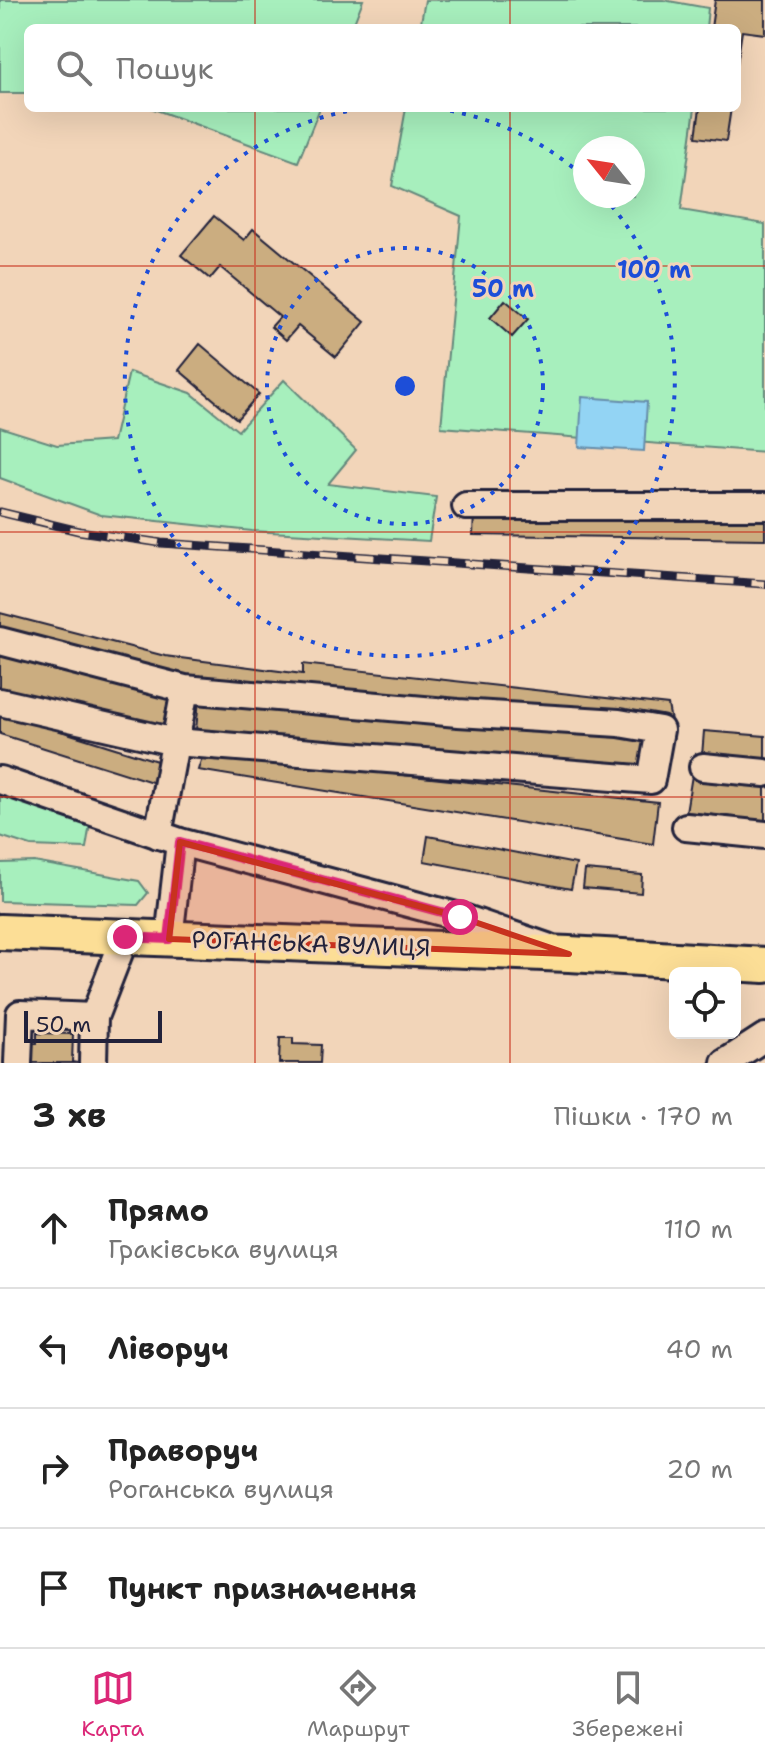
<!DOCTYPE html>
<html lang="uk">
<meta charset="utf-8">
<style>
:root{--surface:#fff;--page:#f6f6f6;--text:#222;--muted:#767676;--line:#e0e0e0;--accent:#db2777}
body{margin:0;font-family:"Shantell Sans",sans-serif;background:var(--page);color:var(--text)}
.controls{position:absolute;right:24px;bottom:24px;display:grid;overflow:hidden;border-radius:12px;box-shadow:0 8px 32px #0002}
.controls button{width:72px;height:72px;display:grid;place-items:center;padding:0;border:0;border-bottom:2px solid var(--line);background:var(--surface);color:var(--text);font:40px sans-serif}
.compass{position:absolute;left:573px;top:136px;width:72px;height:72px;border-radius:50%;background:var(--surface);box-shadow:0 8px 32px #0002;rotate:300deg}
.scale{position:absolute;left:24px;bottom:20px;width:138px;box-sizing:border-box;padding-left:8px;border:4px solid #22223b;border-top:0;font-size:22px;line-height:28px;white-space:nowrap;color:#22223b;-webkit-text-stroke:6px #f2d5b9;paint-order:stroke}
.stop{position:absolute;width:24px;height:24px;margin:-18px;border:6px solid #db2777;border-radius:50%;background:#fff}
.stop.end{background:#db2777;border-color:#fff;box-shadow:0 2px 8px #0008}
.list{margin:0;padding:0;list-style:none}
h2{display:flex;justify-content:space-between;align-items:center;height:104px;margin:0;padding:0 32px;font-size:34px}
h2 small{font-size:26px;font-weight:400;color:var(--muted)}
.list li{display:grid;grid-template-columns:52px 1fr auto;gap:24px;align-items:center;box-sizing:border-box;height:120px;padding:0 32px;border-top:2px solid var(--line)}
.list b{display:block;font-size:30px;white-space:nowrap}
.list p{margin:0;font-size:26px;white-space:nowrap;color:var(--muted)}
.list em{font-size:26px;font-style:normal;color:var(--muted)}
.icon{flex:none;width:44px;height:44px;fill:none;stroke:currentColor;stroke-width:2;stroke-linecap:round;stroke-linejoin:round}
.map{position:relative;flex:none;width:765px;height:1063px;overflow:hidden}
.search{position:absolute;background:var(--surface);box-shadow:0 8px 32px #0002;left:24px;right:24px;top:24px;height:88px;display:flex;align-items:center;gap:20px;box-sizing:border-box;padding:0 28px;border-radius:12px;color:var(--muted);font-size:30px}
.sheet{height:584px;background:var(--surface)}
nav{display:flex;justify-content:space-around;align-items:center;box-sizing:border-box;height:112px;border-top:2px solid var(--line);background:var(--surface);font-size:22px;color:var(--muted)}
nav a{display:grid;justify-items:center;gap:4px}
nav .on{color:var(--accent)}
.map>svg:first-child{display:block}
</style>
<div class="map">
<svg width="765" height="1063" viewBox="0 0 765 1063">
<rect width="100%" height="100%" fill="#f2d5b9"/>
<filter id="ink" filterUnits="userSpaceOnUse"><feTurbulence type="fractalNoise" baseFrequency=".0125" numOctaves="2"/><feDisplacementMap in="SourceGraphic" scale="16" xChannelSelector="R" yChannelSelector="G"/><feConvolveMatrix kernelMatrix="1 2 1 2 8 2 1 2 1" color-interpolation-filters="sRGB"/></filter>
<g filter="url(#ink)">
<path fill="#a7efbd" stroke="#64887c" stroke-width="2" fill-rule="evenodd" d="M0,0H363L352,28H28V93H0Z
M425,0H663L708,8L706,28H420Z
M151,108H320L298,162Z
M406,108H695L681,210L765,224V452L441,427L461,216L392,186ZM585,148H633V196H585Z
M129,372L191,393L238,431L284,380L356,450L328,484L436,497L429,541L252,531L101,515L0,478V427L57,445L113,441Z
M0,793L90,824L86,848L31,846L0,836Z
M34,862L139,881L148,893L138,905L0,901V863Z"/>
<path fill="#93d4f4" stroke="#668daa" stroke-width="2" d="M582,397L647,402L644,451L579,447Z"/>
<path fill="#cbad80" stroke="#22223b" stroke-width="2" d="M715,0H765V34L742,31L737,64V28H711Z
M700,108H731L726,141L696,137Z
M214,216L244,240L253,229L365,322L336,357L298,326L286,340L271,327L280,317L220,267L210,279L181,255Z
M505,300L528,319L512,337L490,318Z
M200,344L259,394L237,419L179,370Z
M474,513L765,519V539L473,535Z
M0,613L165,656L303,674V664L668,705L671,721L160,673L0,632Z
M0,652L177,695L171,728L0,690Z
M199,699L652,740L649,771L196,730Z
M0,712L160,762L155,783L0,734Z
M704,731L765,736V761L702,756Z
M203,754L658,802L653,844L198,770Z
M692,775L765,781V821L686,812Z
M428,836L576,864L571,889L424,861Z
M585,870L642,875L641,893L583,888Z
M37,1033L73,1034L72,1062L77,1063H32L33,1043H37Z
M280,1038H293V1044L321,1045L320,1063H279Z"/>
<g fill="none" stroke-linecap="round" stroke-linejoin="round">
<g stroke="#22223b" stroke-width="32">
<path id="minor" d="M466,506H765
M0,641L185,689L458,713L619,723L660,730L651,780L175,742L0,702
M703,767L765,773
M0,780L180,842L460,917L547,947
M686,827L765,835
M158,835L185,689
M169,939L180,842
M94,1017L125,937
M18,1063L20,1014L94,1017L93,1063
M725,1063L765,1037"/>
</g>
<g stroke="#22223b" stroke-width="40">
<path id="major" d="M0,932L569,954L765,965"/>
</g>
<use href="#minor" stroke="#f2d5b9" stroke-width="26"/>
<use href="#major" stroke="#fcde96" stroke-width="34"/>
<g stroke="#22223b" stroke-width="9">
<path id="rail" d="M0,512L79,531L161,543L765,584"/>
</g>
<use href="#rail" stroke="#f2d5b9" stroke-width="6" stroke-dasharray="18" stroke-linecap="butt"/>
</g>
</g>
<g fill="none" stroke-linecap="round" stroke-linejoin="round" filter="url(#ink)">
<path stroke="#db2777" stroke-width="10" d="M125,937L169,939L180,842L460,917"/>
</g>
<path fill="#c8321e" fill-opacity="0.2" stroke="#c8321e" stroke-width="6" stroke-linejoin="round" d="M180,842L460,917L569,954L169,939Z"/>
<path fill="none" stroke="#c8321e" stroke-width="2" stroke-opacity="0.55" d="M255,0V28M510,0V28M255,108V1063M510,108V1063M0,266H765M0,532H765M0,797H765"/>
<g fill="none" stroke="#1d4ed8" stroke-width="4" stroke-dasharray="4 8">
<circle cx="405" cy="386" r="138"/>
<path d="M604 197A275 275 0 1 1 584 177"/>
</g>
<g text-anchor="middle" stroke-width="6" stroke-linejoin="round" paint-order="stroke">
<g font-size="24" fill="#22223b" stroke="#f2d5b9">
<text transform="translate(311 944) rotate(2)" y="8">РОГАНСЬКА ВУЛИЦЯ</text>
</g>
</g>
<circle cx="405" cy="386" r="12" fill="#1d4ed8" stroke="#f2d5b9" stroke-width="4"/>
<g font-size="24" text-anchor="middle" font-weight="bold" fill="#1d4ed8" stroke="#f2d5b9" stroke-width="6" stroke-linejoin="round" paint-order="stroke">
<text x="654" y="278">100 m</text>
<text x="503" y="297">50 m</text>
</g>
</svg>
<div class="controls">
<button><svg class="icon" aria-label="locate" viewBox="0 0 24 24"><circle cx="12" cy="12" r="6"/><path d="M12 2v4M12 18v4M2 12h4M18 12h4"/></svg></button>
</div>
<svg class="compass" viewBox="-18 -18 36 36"><path d="M0-13l5 13h-10z" fill="#e53935"/><path d="M0 13l5-13h-10z" fill="#767676"/></svg>
<div class="scale">50 m</div>
<div class="stop" style="left:460px;top:917px"></div>
<div class="stop end" style="left:125px;top:937px"></div>
<div class="search"><svg class="icon" aria-label="search" viewBox="0 0 24 24"><circle cx="10" cy="10" r="6"/><path d="M15 15l6 6"/></svg>Пошук</div>
</div>
<section class="sheet">
<h2>3 хв<small>Пішки · 170 m</small></h2>
<ul class="list">
<li><svg class="icon" aria-label="ahead" viewBox="0 0 24 24"><path d="M12 20V5M6 11l6-6 6 6"/></svg><div><b>Прямо</b><p>Граківська вулиця</p></div><em>110 m</em></li>
<li><svg class="icon" aria-label="left" viewBox="0 0 24 24"><path d="M17 20v-9H6M10 6l-5 5 5 5"/></svg><div><b>Ліворуч</b></div><em>40 m</em></li>
<li><svg class="icon" aria-label="right" viewBox="0 0 24 24"><path d="M7 20v-9h11M14 6l5 5-5 5"/></svg><div><b>Праворуч</b><p>Роганська вулиця</p></div><em>20 m</em></li>
<li><svg class="icon" aria-label="arrive" viewBox="0 0 24 24"><path d="M6 21V4h12l-3 4 3 4H6"/></svg><div><b>Пункт призначення</b></div></li>
</ul>
</section>
<nav>
<a class="on"><svg class="icon" aria-label="map" viewBox="0 0 24 24"><path d="M3 6l6-2 6 2 6-2v14l-6 2-6-2-6 2zM9 4v14M15 6v14"/></svg>Карта</a>
<a><svg class="icon" aria-label="directions" viewBox="0 0 24 24"><path d="M12 3l9 9-9 9-9-9zM9 14v-3h6M13 9l2 2-2 2"/></svg>Маршрут</a>
<a><svg class="icon" aria-label="saved" viewBox="0 0 24 24"><path d="M7 4h10v16l-5-4-5 4z"/></svg>Збережені</a>
</nav>
